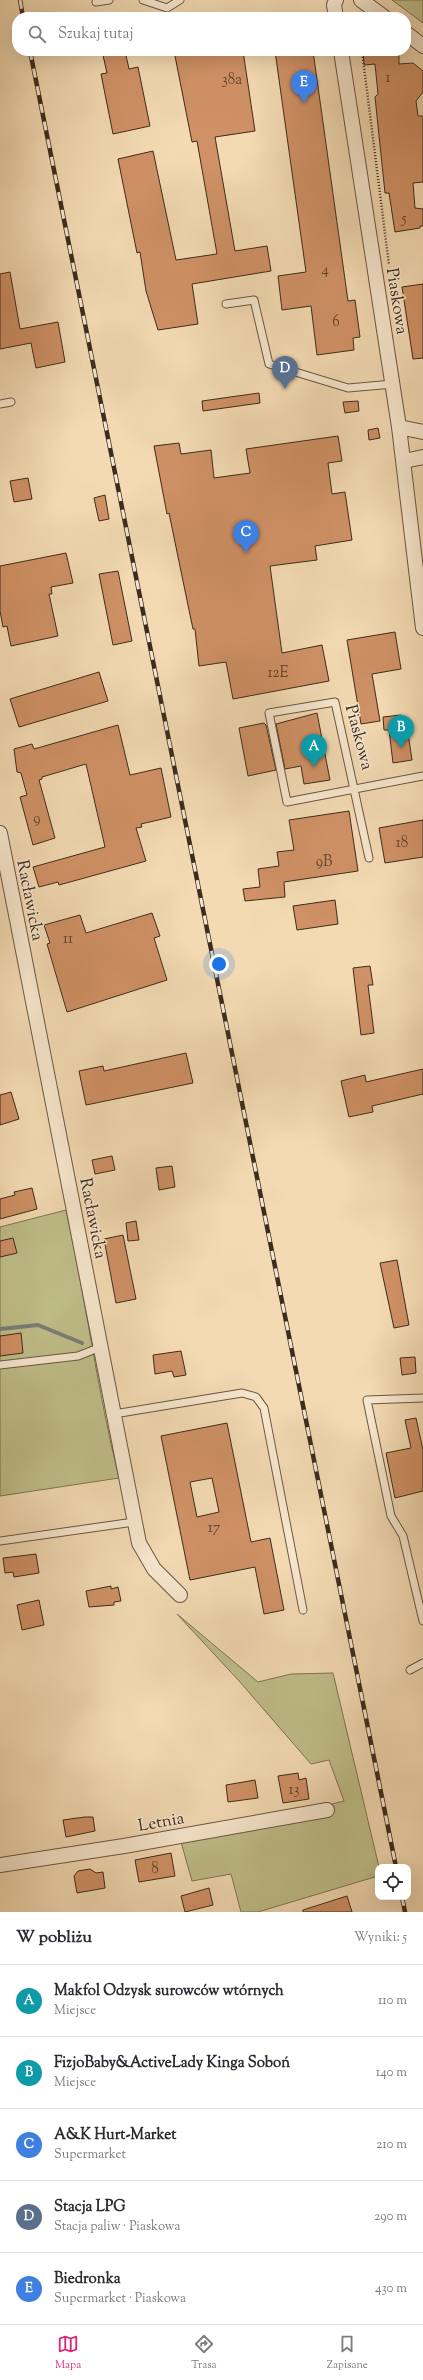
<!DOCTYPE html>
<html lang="pl">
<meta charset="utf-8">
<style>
:root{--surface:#fff;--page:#f2f2f3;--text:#2b2b33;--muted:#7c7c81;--line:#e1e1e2;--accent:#db2777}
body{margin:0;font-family:"Sorts Mill Goudy",serif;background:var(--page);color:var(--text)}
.controls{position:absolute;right:12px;bottom:12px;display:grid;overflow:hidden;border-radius:8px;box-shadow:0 4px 16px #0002}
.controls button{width:36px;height:36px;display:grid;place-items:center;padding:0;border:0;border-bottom:1px solid var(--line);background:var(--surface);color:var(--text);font:20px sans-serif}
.you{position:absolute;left:219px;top:964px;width:14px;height:14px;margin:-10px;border:3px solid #fff;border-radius:50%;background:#1a73e8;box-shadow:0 0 0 6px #1a73e833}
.badge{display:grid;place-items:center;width:26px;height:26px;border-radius:50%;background:var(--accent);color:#fff;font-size:13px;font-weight:700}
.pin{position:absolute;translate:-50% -33px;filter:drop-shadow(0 1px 2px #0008)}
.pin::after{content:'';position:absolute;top:21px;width:14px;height:12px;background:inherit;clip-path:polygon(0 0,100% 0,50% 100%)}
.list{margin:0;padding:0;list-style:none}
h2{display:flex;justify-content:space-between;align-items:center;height:52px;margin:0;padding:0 16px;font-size:17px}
h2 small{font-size:13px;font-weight:400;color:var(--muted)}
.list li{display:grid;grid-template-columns:26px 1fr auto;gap:12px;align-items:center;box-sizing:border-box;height:72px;padding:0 16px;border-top:1px solid var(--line)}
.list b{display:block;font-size:15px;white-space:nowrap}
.list p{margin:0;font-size:13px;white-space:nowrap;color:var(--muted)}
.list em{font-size:13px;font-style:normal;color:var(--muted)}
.icon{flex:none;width:22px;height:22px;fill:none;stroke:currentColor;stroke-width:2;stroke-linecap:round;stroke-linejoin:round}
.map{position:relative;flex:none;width:423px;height:1912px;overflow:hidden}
.search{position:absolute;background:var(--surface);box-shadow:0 4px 16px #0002;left:12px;right:12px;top:12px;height:44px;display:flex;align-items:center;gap:10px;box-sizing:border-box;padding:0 14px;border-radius:16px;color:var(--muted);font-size:15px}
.sheet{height:412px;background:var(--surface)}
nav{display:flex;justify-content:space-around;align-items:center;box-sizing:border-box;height:56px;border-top:1px solid var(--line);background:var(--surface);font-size:11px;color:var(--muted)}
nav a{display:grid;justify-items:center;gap:2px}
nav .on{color:var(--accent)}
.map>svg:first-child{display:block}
</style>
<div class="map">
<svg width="423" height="1912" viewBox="0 0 423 1912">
<rect width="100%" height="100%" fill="#f3dab3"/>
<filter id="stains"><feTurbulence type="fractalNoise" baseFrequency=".005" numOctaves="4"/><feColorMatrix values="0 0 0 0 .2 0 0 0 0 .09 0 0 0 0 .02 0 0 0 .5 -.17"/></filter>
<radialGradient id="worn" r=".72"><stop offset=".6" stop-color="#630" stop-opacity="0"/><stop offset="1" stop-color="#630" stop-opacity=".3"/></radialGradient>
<path fill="#bfbe89" stroke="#7e7454" d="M392,0H423V23Z
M66,1210C86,1299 97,1390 119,1478L0,1496V1227Z
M177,1614L258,1682L291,1674L333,1673L379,1867L378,1876L258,1912H241L231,1874L192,1881L181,1842L344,1801L329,1760L311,1764L240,1682Z"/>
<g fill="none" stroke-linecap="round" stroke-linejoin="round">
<path stroke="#797f7a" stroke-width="4" d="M0,1329L38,1325L82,1343"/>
</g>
<path fill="#cf9165" stroke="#3e2b1e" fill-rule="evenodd" d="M102,51H125L129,69L138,67L150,126L113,134L101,74L107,73Z
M174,51H243L255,131L215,137L235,251L267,246L271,271L192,284L198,324L158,330L146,291L140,252L137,253L118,159L153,151L176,260L217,254L197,141L192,142Z
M275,51H313L348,301L355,300L360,337L353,338L354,350L317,355L311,306L282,310L278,276L306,272Z
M363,51H399V64L413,63L423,71V92L416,101L418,116H423V182L413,183L415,208L423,209V226H420V228L395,232L389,193H385L375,97L378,94L375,64L364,65Z
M10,272L20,329L58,322L65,362L36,368L31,343L0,349V274Z
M423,284V358L413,359L402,287Z
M259,393L260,403L203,411L202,401Z
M358,401L359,411L345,413L343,402Z
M378,428L380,438L369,440L368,430Z
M338,436L342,461L328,463L332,494L345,492L352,540L315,546L317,560L270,566L282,653L322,645L329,681L233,699L226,662L199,666L195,629H193L189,610L169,513L167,514L154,446L179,443L181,454L211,450L214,478L250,473L246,449Z
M28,478L32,499L14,502L10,481Z
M105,495L109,519L99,521L94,498Z
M66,553L73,583L51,587L52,594H49L58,636L11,646L7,626L3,627L0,611V566Z
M118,571L132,641L113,645L99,574Z
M395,632L401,669L372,674L380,721L361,724L347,640Z
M99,672L108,701L19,727L10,699Z
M317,713L330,780L304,784L301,766L285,769L276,724Z
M401,715L403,733H408L412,760L393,763L389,730H384L383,717Z
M264,723L266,725L276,770L248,776L239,728Z
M118,725L130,775L161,768L171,817L141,824L142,827L136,828L146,861L59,885L58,882L39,887L33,867L105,847L86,764L42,777V779L39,780L55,838L33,845L20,797L27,795L21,773L17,772L14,749L32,744L34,749Z
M349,811L358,871L284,882L285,897L245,901L243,889L260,887L258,869L279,866L277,852L294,850L289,820Z
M423,820V857L385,863L379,828Z
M335,900L338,924L297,930L293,906Z
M152,913L160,936L154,938L167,980L67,1012L47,944L50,943L44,925L80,915L86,933Z
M370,966L373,985H368L374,1033L361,1035L353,968Z
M186,1053L193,1083L86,1105L79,1071L103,1066L104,1071Z
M423,1069V1094L372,1106L373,1112L349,1117L341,1081L365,1075L366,1082Z
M11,1092L19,1119L0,1125V1095Z
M112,1156L115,1170L95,1174L92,1160Z
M172,1166L175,1187L159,1190L156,1168Z
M32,1188L37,1209L0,1219V1199L15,1195L14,1192Z
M136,1221L139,1240L128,1241L126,1223Z
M123,1235L136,1299L116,1303L104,1239Z
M13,1238L17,1253L0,1257V1241Z
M397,1260L409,1325L394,1328L380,1263Z
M21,1333L23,1353L0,1356V1336Z
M181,1351L186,1375L174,1377L172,1371L155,1374L153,1355Z
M415,1357L416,1373L402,1375L400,1358Z
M416,1418L423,1450V1491L395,1498L386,1453L411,1448L405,1420Z
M227,1423L251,1542L270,1538L284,1610L264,1614L255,1567L190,1580L161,1436ZM212,1478L219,1512L197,1517L190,1482Z
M36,1554L39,1573L14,1577L13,1572L5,1573L3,1558Z
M111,1586V1589L118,1587L121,1601L114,1602V1605L89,1607L86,1591Z
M39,1600L44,1625L22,1630L17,1605Z
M298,1773L299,1780L306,1778L309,1799L283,1803L278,1776Z
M255,1780L258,1798L228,1802L226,1785Z
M85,1817H93L95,1831L66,1837L63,1820Z
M171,1853L175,1876L139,1882L135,1860Z
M90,1869L96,1873L103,1872L105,1888L77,1893L74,1876L78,1871Z
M209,1888L213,1905L185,1912L181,1896Z
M347,1896L352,1912H303V1910Z"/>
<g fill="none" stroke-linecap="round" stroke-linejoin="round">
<g stroke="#6b5743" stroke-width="9">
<path id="service" d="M143,0L167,8L180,0
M96,2L109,0
M226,304L254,300L269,364L348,388L393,384
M0,404L11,402
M369,858L335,702L269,713L287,802L423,776
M0,1365L78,1356L101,1347
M423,1398L367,1400L391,1516L403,1536L423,1621
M114,1414L242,1393L256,1397L264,1408L303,1610
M0,1541L134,1522
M410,1670L423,1663"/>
</g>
<g stroke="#6b5743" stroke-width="16">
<path id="minor" d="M336,0L334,5L336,17
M361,0L384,17
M406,33L423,46
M341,51L399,427L423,628
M399,427L423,432
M404,461L423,457
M0,833L139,1543L154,1569L180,1595
M0,1865L124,1846L327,1810"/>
</g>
<path stroke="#3e2b1e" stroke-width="2.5" stroke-dasharray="1 2" stroke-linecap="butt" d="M362,51L389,265"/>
<use href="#service" stroke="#f7e7ce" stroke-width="7"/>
<use href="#minor" stroke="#f7e7ce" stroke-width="14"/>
<g stroke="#3e2b1e" stroke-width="4.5">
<path id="rail" d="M20,0L23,17
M30,51L396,1867
M402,1897L405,1912"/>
</g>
<use href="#rail" stroke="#f7e7ce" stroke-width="3" stroke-dasharray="9" stroke-linecap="butt"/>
</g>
<g text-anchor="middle" stroke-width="3" stroke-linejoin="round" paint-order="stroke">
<g font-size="15" fill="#624430">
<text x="388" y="82">1</text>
<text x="232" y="84">38a</text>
<text x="404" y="223">5</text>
<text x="325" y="274">4</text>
<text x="336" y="326">6</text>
<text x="278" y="677">12E</text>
<text x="37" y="823">9</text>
<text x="402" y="847">18</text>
<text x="324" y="866">9B</text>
<text x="68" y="943">11</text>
<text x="214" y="1532">17</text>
<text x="294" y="1794">13</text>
<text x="155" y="1873">8</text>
</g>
<g font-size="17" fill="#3e2b1e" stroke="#f7e7ce">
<text transform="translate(398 301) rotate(81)" y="6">Piaskowa</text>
<text transform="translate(360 737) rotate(75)" y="6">Piaskowa</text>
<text transform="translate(31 900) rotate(79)" y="6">Racławicka</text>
<text transform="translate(94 1218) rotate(79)" y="6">Racławicka</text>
<text transform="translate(161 1821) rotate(-10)" y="6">Letnia</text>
</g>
</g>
<rect width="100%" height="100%" filter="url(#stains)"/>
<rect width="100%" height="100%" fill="url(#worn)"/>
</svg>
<div class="controls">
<button><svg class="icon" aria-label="locate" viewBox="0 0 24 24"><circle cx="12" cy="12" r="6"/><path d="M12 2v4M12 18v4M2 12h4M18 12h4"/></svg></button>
</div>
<div class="you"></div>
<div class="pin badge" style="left:314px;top:767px;background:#0f9aa8">A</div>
<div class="pin badge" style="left:401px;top:748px;background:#0f9aa8">B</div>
<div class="pin badge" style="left:246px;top:553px;background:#3f7fe0">C</div>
<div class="pin badge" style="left:285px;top:389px;background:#5c6f8a">D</div>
<div class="pin badge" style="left:304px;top:103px;background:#3f7fe0">E</div>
<div class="search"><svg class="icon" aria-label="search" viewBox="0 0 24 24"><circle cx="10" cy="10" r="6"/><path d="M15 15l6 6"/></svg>Szukaj tutaj</div>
</div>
<section class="sheet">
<h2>W pobliżu<small>Wyniki: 5</small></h2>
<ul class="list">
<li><span class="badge" style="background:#0f9aa8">A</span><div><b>Makfol Odzysk surowców wtórnych</b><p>Miejsce</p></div><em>110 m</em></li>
<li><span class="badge" style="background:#0f9aa8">B</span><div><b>FizjoBaby&amp;ActiveLady Kinga Soboń</b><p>Miejsce</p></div><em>140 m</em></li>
<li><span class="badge" style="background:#3f7fe0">C</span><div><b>A&amp;K Hurt-Market</b><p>Supermarket</p></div><em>210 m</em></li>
<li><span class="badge" style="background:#5c6f8a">D</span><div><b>Stacja LPG</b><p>Stacja paliw · Piaskowa</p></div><em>290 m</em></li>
<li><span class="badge" style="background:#3f7fe0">E</span><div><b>Biedronka</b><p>Supermarket · Piaskowa</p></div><em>430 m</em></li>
</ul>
</section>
<nav>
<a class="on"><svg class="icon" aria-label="map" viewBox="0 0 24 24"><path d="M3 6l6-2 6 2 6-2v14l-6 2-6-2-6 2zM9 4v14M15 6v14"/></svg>Mapa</a>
<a><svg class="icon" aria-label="directions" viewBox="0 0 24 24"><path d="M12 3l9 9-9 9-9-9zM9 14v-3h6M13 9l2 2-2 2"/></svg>Trasa</a>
<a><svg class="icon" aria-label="saved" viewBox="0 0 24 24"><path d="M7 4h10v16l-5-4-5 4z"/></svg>Zapisane</a>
</nav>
